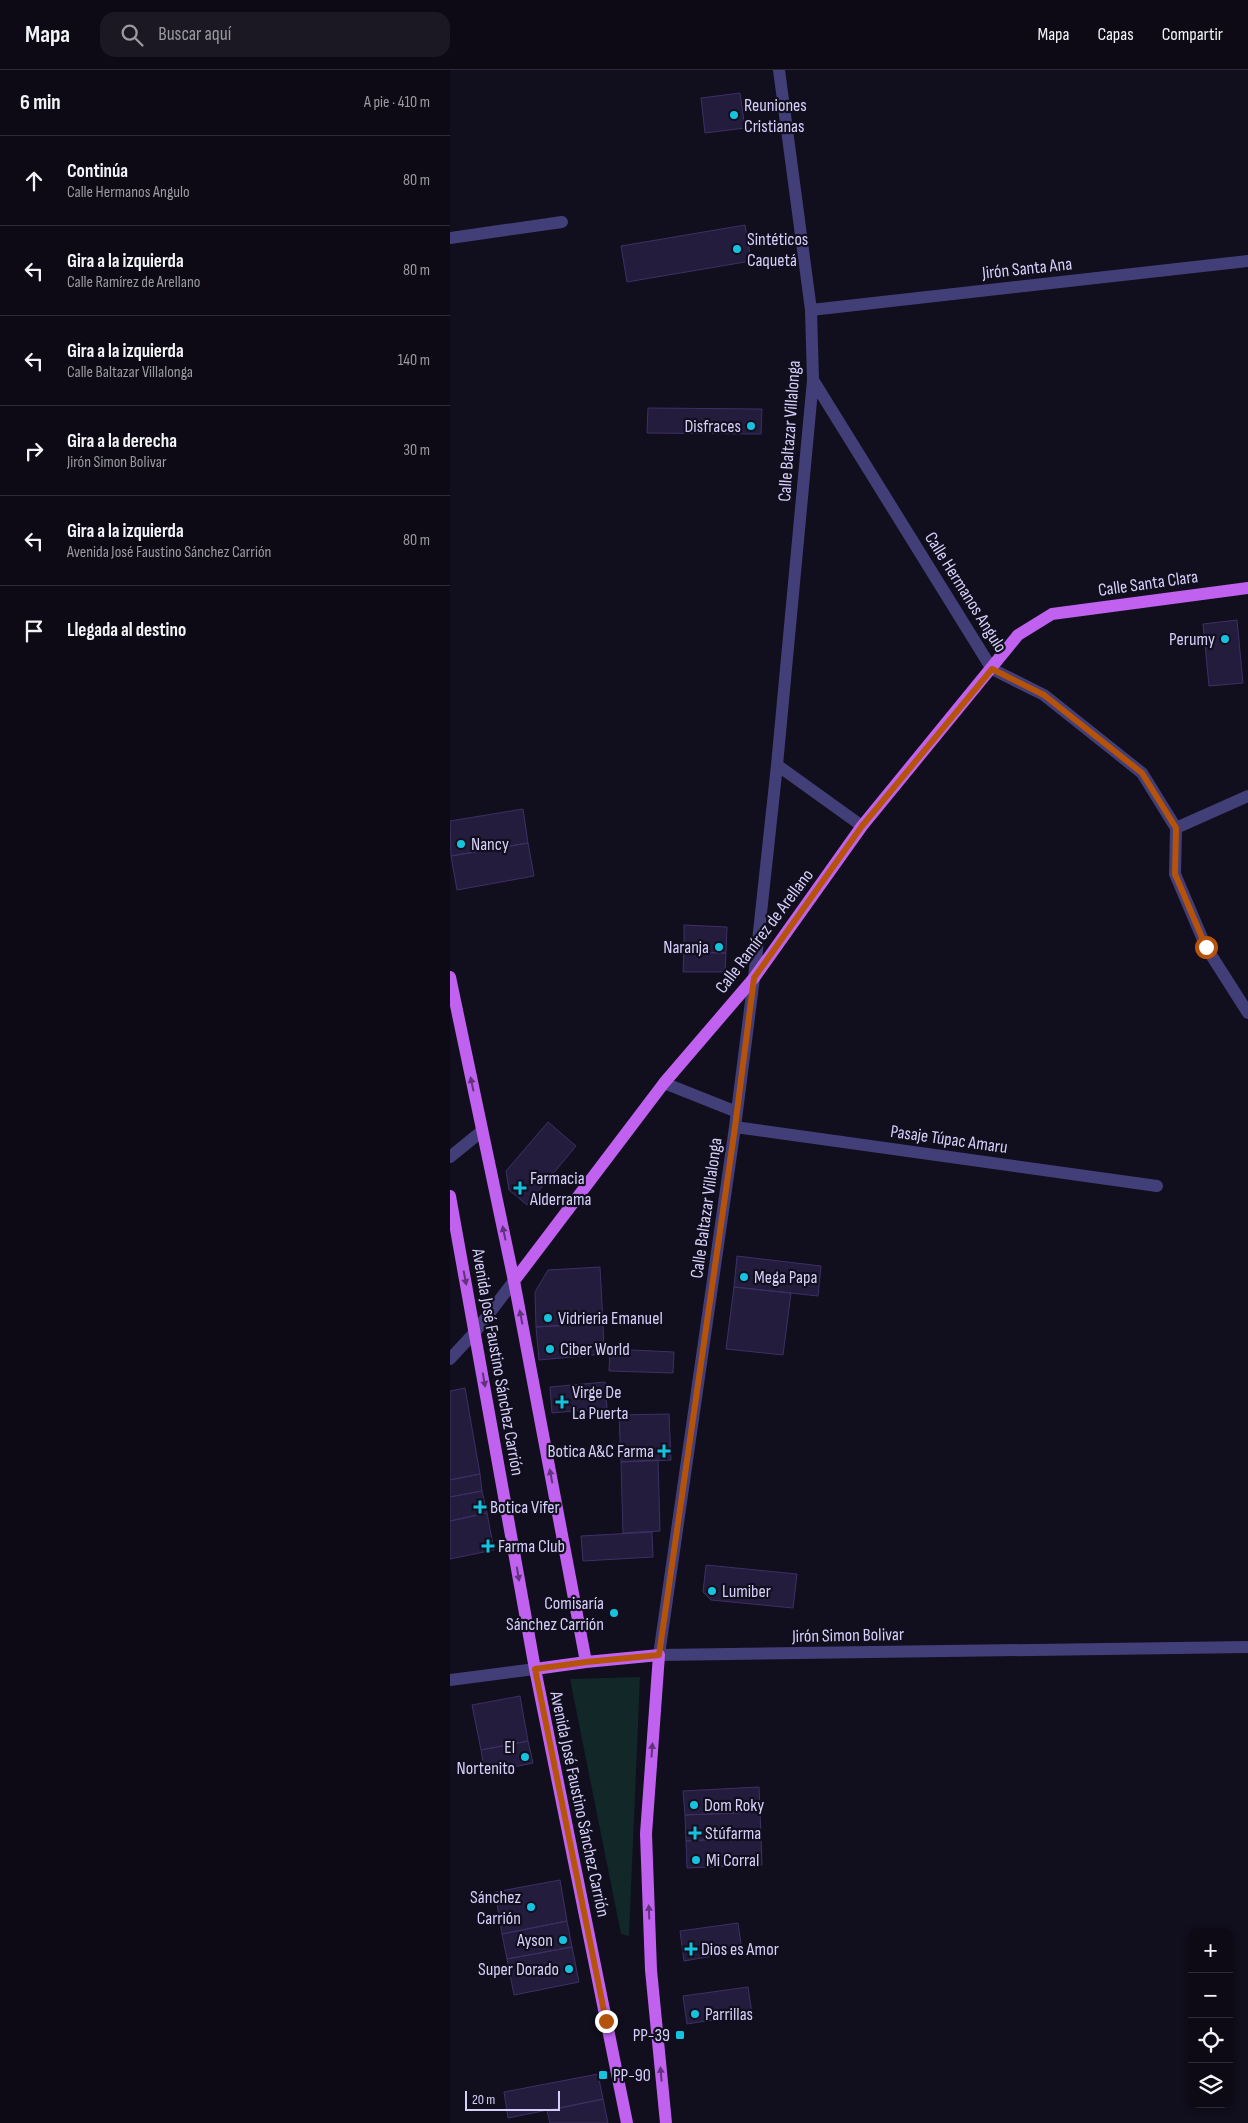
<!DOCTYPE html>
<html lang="es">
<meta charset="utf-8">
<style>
:root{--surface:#0d0a16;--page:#1b1823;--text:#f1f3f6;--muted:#9a9aa1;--line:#2d2b35}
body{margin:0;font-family:"Sofia Sans Condensed",sans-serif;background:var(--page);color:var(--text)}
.controls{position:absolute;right:15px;bottom:15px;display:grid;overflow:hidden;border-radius:10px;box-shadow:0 2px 8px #0003}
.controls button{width:45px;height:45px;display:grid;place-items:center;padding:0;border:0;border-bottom:1px solid var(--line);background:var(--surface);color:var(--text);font:25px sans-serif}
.scale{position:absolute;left:15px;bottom:12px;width:95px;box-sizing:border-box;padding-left:5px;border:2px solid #d6cffa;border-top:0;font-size:14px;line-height:18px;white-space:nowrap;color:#d6cffa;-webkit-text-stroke:4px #110e1d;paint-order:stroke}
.stop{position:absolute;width:15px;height:15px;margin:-11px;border:4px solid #b45309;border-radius:50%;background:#fff}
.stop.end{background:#b45309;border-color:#fff;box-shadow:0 1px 5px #0008}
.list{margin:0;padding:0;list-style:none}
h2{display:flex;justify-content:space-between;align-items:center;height:65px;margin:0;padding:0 20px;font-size:21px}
h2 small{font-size:16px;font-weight:400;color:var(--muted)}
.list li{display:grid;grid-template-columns:32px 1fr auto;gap:15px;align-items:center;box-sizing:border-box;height:90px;padding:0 20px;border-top:1px solid var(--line)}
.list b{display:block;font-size:19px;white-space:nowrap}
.list p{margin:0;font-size:16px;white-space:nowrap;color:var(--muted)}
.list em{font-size:16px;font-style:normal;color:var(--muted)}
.icon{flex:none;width:28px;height:28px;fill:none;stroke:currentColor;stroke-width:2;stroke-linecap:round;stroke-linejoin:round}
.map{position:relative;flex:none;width:798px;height:2053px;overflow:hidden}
header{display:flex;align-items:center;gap:30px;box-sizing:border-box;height:70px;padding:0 25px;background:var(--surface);border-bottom:1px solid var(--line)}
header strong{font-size:24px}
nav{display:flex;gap:28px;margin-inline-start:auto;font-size:18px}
.search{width:350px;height:45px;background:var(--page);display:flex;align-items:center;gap:12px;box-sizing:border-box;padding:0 18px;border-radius:15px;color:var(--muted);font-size:19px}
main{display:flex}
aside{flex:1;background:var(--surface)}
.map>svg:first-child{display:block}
</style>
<header>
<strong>Mapa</strong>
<div class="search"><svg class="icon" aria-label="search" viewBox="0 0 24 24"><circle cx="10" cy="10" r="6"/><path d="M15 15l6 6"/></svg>Buscar aquí</div>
<nav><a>Mapa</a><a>Capas</a><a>Compartir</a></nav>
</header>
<main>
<aside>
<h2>6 min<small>A pie · 410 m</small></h2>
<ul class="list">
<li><svg class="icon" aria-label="ahead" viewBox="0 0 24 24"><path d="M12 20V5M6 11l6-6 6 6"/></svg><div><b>Continúa</b><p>Calle Hermanos Angulo</p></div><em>80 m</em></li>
<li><svg class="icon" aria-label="left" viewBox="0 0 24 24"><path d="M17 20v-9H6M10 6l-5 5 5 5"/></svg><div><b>Gira a la izquierda</b><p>Calle Ramírez de Arellano</p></div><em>80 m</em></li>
<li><svg class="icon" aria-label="left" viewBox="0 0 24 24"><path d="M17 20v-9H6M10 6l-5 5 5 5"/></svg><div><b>Gira a la izquierda</b><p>Calle Baltazar Villalonga</p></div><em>140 m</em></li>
<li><svg class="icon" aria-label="right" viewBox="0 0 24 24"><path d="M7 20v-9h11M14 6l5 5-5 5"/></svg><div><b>Gira a la derecha</b><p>Jirón Simon Bolivar</p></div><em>30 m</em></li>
<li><svg class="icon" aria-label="left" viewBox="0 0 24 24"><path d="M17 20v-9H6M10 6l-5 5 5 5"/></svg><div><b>Gira a la izquierda</b><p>Avenida José Faustino Sánchez Carrión</p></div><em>80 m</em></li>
<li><svg class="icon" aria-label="arrive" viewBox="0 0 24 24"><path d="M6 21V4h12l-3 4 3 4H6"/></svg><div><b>Llegada al destino</b></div></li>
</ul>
</aside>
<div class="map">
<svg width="798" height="2053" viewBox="0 0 798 2053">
<rect width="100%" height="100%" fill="#110e1d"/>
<path fill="#122727" d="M190,1607L179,1866L171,1864L120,1609Z"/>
<path fill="#241c3c" stroke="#3d3066" d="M290,23L295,58L255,63L251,28Z
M295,155L301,191L177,212L171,176Z
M198,338L312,339L311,364L197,363Z
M787,550L793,613L759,616L753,554Z
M73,739L78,773L1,786L0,751Z
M78,773L84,806L7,820L1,786Z
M234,855L277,857L276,883L234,882Z
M234,882L276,883L275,902H233Z
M98,1052L126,1076L77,1135L59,1120L56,1101Z
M287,1186L371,1196L368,1226L284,1217Z
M150,1197L153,1253L86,1257L85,1222L98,1200Z
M284,1217L341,1223L333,1285L276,1279Z
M153,1253L154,1284L89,1290L86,1257Z
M160,1279L224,1282L223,1303L159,1301Z
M155,1312L157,1338L102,1343L100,1317Z
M15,1318L30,1404L0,1410V1321Z
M219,1344L221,1390L171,1392L169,1345Z
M208,1390L210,1461L173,1463L171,1392Z
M30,1404L32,1421L0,1427V1410Z
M32,1421L37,1443L0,1451V1427Z
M37,1443L44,1480L0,1489V1451Z
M202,1462L203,1487L133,1491L131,1466Z
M256,1495L347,1504L343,1538L261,1530L253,1522Z
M70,1626L78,1671L31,1680L22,1635Z
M78,1671L83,1693L35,1703L31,1680Z
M309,1717L310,1742L235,1745L233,1721Z
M310,1742L311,1767L236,1771L235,1745Z
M311,1767L312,1795L237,1798L236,1771Z
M110,1810L117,1851L52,1864L45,1822Z
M117,1851L122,1877L57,1889L52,1864Z
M288,1853L292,1881L234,1891L230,1861Z
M122,1877L129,1912L64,1925L57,1889Z
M298,1917L302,1944L237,1954L233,1926Z
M148,2004L153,2029L58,2048L54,2022Z
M153,2029L158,2053H100L97,2041Z"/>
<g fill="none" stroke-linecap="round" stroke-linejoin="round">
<path stroke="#423e78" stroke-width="12" d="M329,0L361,240L363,310L327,695L304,908L285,1057L209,1585L798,1577
M0,168L112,152
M361,240L798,191
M363,310L542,599L594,625L692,703L726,758L725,804L756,877L798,943
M327,695L412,756
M726,758L798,726
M214,1013L287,1042
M285,1057L707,1116
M0,1087L32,1061
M0,1289L25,1262L64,1211
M0,1610L85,1599"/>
<path stroke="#c061ef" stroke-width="12" d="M0,907L64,1211L136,1592
M0,1126L85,1599L177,2053
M64,1211L214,1013L304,908L412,756L568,565L602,544L798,518
M85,1599L136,1592L209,1585L196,1764L201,1900L216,2053"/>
</g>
<defs><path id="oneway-solid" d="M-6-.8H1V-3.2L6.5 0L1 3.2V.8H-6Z" transform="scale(1.25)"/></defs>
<g fill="#60337b">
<use href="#oneway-solid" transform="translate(22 1014) rotate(-102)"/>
<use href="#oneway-solid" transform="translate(54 1163) rotate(-102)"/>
<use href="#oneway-solid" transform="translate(15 1208) rotate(79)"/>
<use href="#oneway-solid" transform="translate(71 1247) rotate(-101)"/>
<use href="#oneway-solid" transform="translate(34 1310) rotate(80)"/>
<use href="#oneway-solid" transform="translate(101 1406) rotate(-101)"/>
<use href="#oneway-solid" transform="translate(68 1504) rotate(80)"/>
<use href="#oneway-solid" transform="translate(202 1680) rotate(-86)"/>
<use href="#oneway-solid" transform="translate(199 1842) rotate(-92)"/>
<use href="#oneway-solid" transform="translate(211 2004) rotate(-95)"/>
</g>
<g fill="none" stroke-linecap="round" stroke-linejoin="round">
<path stroke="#b45309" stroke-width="6" d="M156,1951L85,1599L136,1592L209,1585L285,1057L304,908L412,756L542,599L594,625L692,703L726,758L725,804L756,877"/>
</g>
<g fill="#16c3df" stroke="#110e1d" stroke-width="2">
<circle cx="284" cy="45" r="5"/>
<circle cx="287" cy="179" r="5"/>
<circle cx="301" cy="356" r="5"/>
<circle cx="775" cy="569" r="5"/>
<circle cx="11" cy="774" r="5"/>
<circle cx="269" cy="877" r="5"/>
<path d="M67.5 1110.5h5v5h5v5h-5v5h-5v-5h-5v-5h5z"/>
<circle cx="294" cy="1207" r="5"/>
<circle cx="98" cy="1248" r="5"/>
<circle cx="100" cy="1279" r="5"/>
<path d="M109.5 1324.5h5v5h5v5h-5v5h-5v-5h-5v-5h5z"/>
<path d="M211.5 1373.5h5v5h5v5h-5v5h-5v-5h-5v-5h5z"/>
<path d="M27.5 1429.5h5v5h5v5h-5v5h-5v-5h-5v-5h5z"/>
<path d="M35.5 1468.5h5v5h5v5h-5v5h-5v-5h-5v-5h5z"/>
<circle cx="262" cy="1521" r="5"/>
<circle cx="164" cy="1543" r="5"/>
<circle cx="75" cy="1687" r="5"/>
<circle cx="244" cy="1735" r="5"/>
<path d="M242.5 1755.5h5v5h5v5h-5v5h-5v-5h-5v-5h5z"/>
<circle cx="246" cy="1790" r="5"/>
<circle cx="81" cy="1837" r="5"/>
<circle cx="113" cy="1870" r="5"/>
<path d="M238.5 1871.5h5v5h5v5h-5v5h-5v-5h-5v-5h5z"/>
<circle cx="119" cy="1899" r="5"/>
<circle cx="245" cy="1944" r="5"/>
<rect x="225" y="1960" width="10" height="10" rx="2.5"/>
<rect x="148" y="2000" width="10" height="10" rx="2.5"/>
</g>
<g text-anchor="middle" stroke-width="4.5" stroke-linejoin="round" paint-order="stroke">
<g font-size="18" fill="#d6cffa" stroke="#110e1d" text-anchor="start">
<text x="294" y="41">Reuniones<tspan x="294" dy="21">Cristianas</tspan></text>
<text x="297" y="175">Sintéticos<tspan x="297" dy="21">Caquetá</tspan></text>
<text x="291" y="362" text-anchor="end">Disfraces</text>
<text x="765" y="575" text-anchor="end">Perumy</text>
<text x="21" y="780">Nancy</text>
<text x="259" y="883" text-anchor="end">Naranja</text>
<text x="80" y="1114">Farmacia<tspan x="80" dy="21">Alderrama</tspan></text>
<text x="304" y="1213">Mega Papa</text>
<text x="108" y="1254">Vidrieria Emanuel</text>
<text x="110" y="1285">Ciber World</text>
<text x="122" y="1328">Virge De<tspan x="122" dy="21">La Puerta</tspan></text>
<text x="204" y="1387" text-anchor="end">Botica A&amp;C Farma</text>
<text x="40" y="1443">Botica Vifer</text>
<text x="48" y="1482">Farma Club</text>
<text x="272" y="1527">Lumiber</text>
<text x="154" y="1539" text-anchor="end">Comisaría<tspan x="154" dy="21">Sánchez Carrión</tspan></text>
<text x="65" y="1683" text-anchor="end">El<tspan x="65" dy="21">Nortenito</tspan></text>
<text x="254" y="1741">Dom Roky</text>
<text x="255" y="1769">Stúfarma</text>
<text x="256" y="1796">Mi Corral</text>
<text x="71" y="1833" text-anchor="end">Sánchez<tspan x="71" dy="21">Carrión</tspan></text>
<text x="103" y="1876" text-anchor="end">Ayson</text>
<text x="251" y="1885">Dios es Amor</text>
<text x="109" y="1905" text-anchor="end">Super Dorado</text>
<text x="255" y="1950">Parrillas</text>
<text x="220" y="1971" text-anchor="end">PP-39</text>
<text x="163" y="2011">PP-90</text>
</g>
<g font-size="18" fill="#d6cffa" stroke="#110e1d">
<text transform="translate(577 198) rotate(-6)" y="6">Jirón Santa Ana</text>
<text transform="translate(339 361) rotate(-86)" y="6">Calle Baltazar Villalonga</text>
<text transform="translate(698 513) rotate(-8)" y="6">Calle Santa Clara</text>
<text transform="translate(516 522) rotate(58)" y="6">Calle Hermanos Angulo</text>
<text transform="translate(314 861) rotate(-53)" y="6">Calle Ramírez de Arellano</text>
<text transform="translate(499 1069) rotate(8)" y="6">Pasaje Túpac Amaru</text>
<text transform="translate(256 1138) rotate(-82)" y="6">Calle Baltazar Villalonga</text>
<text transform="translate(48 1292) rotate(80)" y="6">Avenida José Faustino Sánchez Carrión</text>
<text transform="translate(398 1565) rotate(-1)" y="6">Jirón Simon Bolivar</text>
<text transform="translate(130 1734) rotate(78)" y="6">Avenida José Faustino Sánchez Carrión</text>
</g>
</g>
</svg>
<div class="controls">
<button>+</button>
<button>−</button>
<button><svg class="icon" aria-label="locate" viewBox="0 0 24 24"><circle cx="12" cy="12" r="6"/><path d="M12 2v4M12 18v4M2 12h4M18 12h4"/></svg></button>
<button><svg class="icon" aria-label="layers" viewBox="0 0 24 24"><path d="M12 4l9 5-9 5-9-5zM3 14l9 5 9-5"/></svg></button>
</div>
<div class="scale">20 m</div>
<div class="stop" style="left:756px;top:877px"></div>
<div class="stop end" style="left:156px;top:1951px"></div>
</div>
</main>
